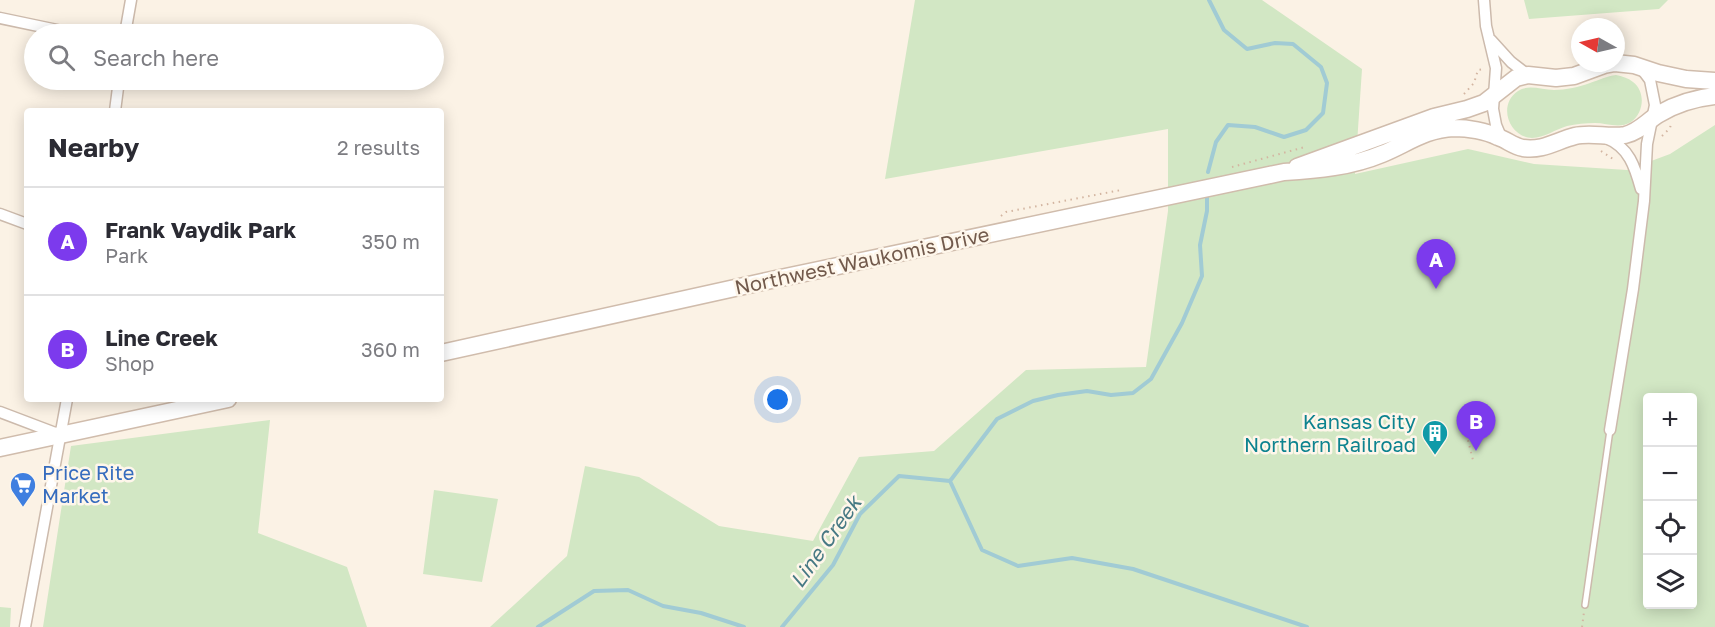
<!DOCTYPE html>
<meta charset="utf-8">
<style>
:root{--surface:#fff;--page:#f2f2f3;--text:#2b2b33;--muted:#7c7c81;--line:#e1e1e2;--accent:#7c3aed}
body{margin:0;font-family:"Golos Text",sans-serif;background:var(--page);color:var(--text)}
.controls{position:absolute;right:18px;bottom:18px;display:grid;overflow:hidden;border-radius:6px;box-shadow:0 3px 15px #0003}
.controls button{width:54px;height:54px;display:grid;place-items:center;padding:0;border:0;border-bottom:2px solid var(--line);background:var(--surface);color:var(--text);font:30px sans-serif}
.compass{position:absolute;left:1571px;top:18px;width:54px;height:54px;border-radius:50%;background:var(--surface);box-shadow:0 3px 15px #0003;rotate:278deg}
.you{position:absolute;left:778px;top:400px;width:21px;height:21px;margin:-15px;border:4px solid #fff;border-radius:50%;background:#1a73e8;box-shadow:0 0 0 9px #1a73e833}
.badge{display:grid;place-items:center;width:39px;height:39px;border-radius:50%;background:var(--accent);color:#fff;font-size:20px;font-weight:700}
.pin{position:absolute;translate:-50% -50px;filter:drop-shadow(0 2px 3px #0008)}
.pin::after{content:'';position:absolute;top:32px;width:21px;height:18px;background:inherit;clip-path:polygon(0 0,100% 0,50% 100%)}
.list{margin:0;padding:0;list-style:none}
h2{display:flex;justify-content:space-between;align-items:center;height:78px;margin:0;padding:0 24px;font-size:26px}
h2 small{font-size:20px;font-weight:400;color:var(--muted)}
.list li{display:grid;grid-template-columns:39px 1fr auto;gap:18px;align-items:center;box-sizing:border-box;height:108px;padding:0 24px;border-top:2px solid var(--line)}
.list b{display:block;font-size:22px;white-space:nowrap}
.list p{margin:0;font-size:20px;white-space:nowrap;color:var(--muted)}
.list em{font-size:20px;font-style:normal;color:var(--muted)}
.icon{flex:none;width:33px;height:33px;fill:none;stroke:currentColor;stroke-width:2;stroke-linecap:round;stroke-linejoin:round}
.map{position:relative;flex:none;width:1715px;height:627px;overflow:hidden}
.search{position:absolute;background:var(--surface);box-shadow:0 3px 15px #0003;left:24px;top:24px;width:420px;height:66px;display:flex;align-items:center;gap:15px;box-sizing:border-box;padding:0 21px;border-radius:33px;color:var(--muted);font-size:22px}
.panel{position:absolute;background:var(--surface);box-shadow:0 3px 15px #0003;left:24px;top:108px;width:420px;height:294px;border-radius:6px}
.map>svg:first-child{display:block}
</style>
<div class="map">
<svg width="1715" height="627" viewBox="0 0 1715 627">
<rect width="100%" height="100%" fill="#fbf2e5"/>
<path fill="#d2e7c4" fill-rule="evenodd" d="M915,0H1262L1362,69L1355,174L1468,149L1534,164L1627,170L1670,154L1715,125V627H490L567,556L585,466L639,477L719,526L813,541L859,457L934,451L1026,370L1146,367L1168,211V129L885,179ZM1648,398H1692V604H1648Z
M1524,0H1668L1659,9L1529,19Z
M1616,75C1622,76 1628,78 1633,82C1646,92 1644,113 1631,122C1620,129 1606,123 1595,123C1586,123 1576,124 1567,126C1556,129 1544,138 1532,138C1509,137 1497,105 1518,91C1528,84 1542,90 1554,90C1566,90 1579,87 1590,83C1599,80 1607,76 1616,75Z
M270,420L258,533L347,567L367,627H43L71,446Z
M434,490L498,499L482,582L423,574Z
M0,607L11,608L10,627H0Z"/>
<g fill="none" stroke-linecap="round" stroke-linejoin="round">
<path stroke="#a1cbd4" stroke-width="4" d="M1208,172L1216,142L1228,125L1255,127L1284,137L1306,130L1323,113L1327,83L1321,67L1293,44L1275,43L1247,49L1224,30L1209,0
M950,481L997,419L1033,401L1058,395L1087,391L1111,395L1133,393L1151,379L1182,323L1202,276L1200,245L1207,211V194
M538,627L594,591L628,590L663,606L701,613L744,627
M782,627L833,565L860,514L899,476L950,481L982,550L1018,566L1072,558L1133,569L1307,627"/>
<g stroke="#ccbaac" stroke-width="8">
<path id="lane" d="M1585,605L1610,430"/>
</g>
<g stroke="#ccbaac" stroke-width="13">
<path id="street" d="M1484,0L1486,26L1496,68L1493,109L1496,125L1501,137
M0,18L62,31L90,34
M125,34L131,0
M1491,40L1511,62L1528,75
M115,111L119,80
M1606,138C1629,147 1635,167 1641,189
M0,214L27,224
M0,412L58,434
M1610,430L1633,289L1644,201L1647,144L1655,105L1650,80L1641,68
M25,627L67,399"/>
</g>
<g stroke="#d0bcac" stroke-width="19">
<path id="secondary" d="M1297,167L1434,117L1467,109L1484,103L1516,78L1528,75L1556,78L1574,76L1604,65L1615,63L1634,65L1658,73L1686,79L1715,81
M441,353L762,282L1284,172C1317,170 1351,167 1382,154C1407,144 1425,129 1454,128C1468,128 1486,131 1498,137C1507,140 1513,146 1523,148C1543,151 1556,141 1575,136C1591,132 1609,138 1625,135C1639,132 1647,121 1659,114C1676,104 1696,98 1715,96
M0,448L228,399"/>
</g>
<path stroke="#d3b5a1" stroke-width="2" stroke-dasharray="1.5 4.5" stroke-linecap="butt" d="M1464,94L1474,83L1478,70L1485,69
M1662,136L1670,128L1671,124
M1601,151L1616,161
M1232,167L1305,147
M1001,216L1006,212L1121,190
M1462,417L1473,460
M1582,627L1584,612"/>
<use href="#lane" stroke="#fff" stroke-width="5"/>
<use href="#street" stroke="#fff" stroke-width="10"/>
<use href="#secondary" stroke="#fff" stroke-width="16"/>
</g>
<defs>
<g id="building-pin" transform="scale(1.35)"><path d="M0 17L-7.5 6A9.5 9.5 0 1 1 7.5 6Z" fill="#0f9aa8" stroke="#fef6ea"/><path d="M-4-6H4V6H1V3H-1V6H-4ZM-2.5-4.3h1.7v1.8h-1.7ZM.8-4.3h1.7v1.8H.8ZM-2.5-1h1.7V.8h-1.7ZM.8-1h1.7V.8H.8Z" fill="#fff"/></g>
<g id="supermarket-pin" transform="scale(1.35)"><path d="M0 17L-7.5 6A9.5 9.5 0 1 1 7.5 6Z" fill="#3f7fe0" stroke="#fef6ea"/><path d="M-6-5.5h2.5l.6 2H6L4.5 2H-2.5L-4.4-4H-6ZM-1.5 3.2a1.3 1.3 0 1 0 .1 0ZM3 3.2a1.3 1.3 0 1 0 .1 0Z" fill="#fff"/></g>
</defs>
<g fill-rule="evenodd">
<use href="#building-pin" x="1435" y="433"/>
<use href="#supermarket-pin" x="23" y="485"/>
</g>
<g text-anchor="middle" stroke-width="5" stroke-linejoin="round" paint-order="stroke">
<g font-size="20" fill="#725a4c" stroke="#fef6ea">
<text transform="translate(862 261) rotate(-12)" y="7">Northwest Waukomis Drive</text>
</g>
<g font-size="20" fill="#0d838f" stroke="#fef6ea" text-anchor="end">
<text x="1416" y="429">Kansas City<tspan x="1416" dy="23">Northern Railroad</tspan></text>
</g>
<g font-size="20" fill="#366cbe" stroke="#fef6ea" text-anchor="start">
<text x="42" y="480">Price Rite<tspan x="42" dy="23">Market</tspan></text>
</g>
<g font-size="21" font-style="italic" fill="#477984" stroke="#fef6ea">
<text transform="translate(826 542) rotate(-55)" y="7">Line Creek</text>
</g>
</g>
</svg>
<div class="controls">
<button>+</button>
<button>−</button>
<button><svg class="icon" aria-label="locate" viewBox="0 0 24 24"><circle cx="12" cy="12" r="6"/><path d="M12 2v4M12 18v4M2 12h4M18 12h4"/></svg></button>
<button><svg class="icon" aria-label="layers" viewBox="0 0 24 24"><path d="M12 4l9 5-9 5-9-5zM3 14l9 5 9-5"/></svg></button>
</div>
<svg class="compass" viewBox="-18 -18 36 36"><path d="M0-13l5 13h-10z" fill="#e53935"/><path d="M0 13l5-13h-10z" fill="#7c7c81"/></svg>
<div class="you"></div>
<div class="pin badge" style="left:1436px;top:289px">A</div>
<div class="pin badge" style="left:1476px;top:451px">B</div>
<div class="search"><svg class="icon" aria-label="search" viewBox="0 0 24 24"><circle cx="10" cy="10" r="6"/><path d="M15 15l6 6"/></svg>Search here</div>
<section class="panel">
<h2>Nearby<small>2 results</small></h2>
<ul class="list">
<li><span class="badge">A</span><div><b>Frank Vaydik Park</b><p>Park</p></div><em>350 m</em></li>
<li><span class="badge">B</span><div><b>Line Creek</b><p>Shop</p></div><em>360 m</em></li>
</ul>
</section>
</div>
